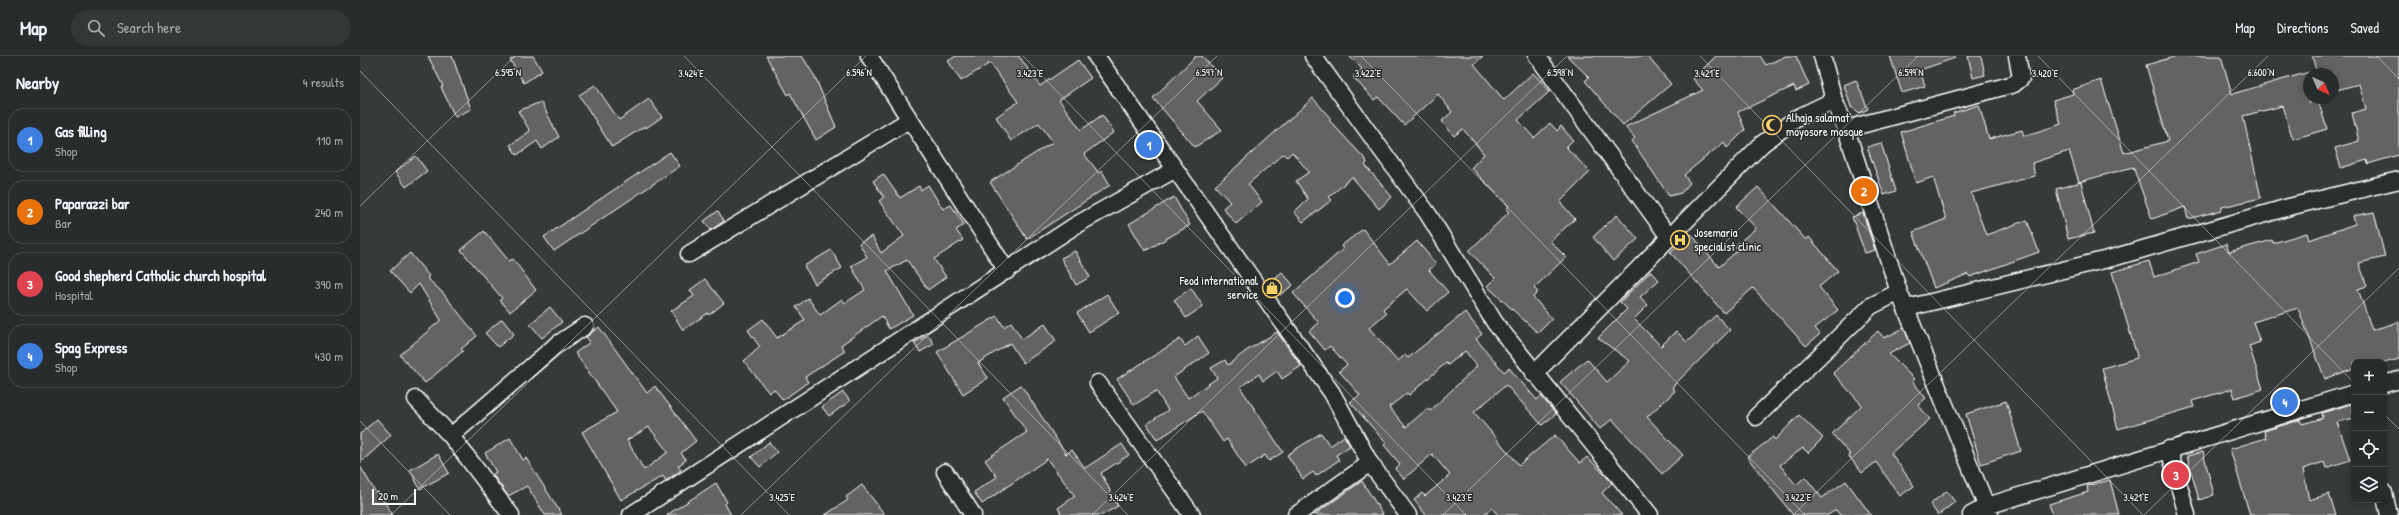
<!DOCTYPE html>
<meta charset="utf-8">
<style>
:root{--surface:#292c2c;--page:#353838;--text:#f1f3f6;--muted:#a5a7a9;--line:#454848;--accent:#bca0f2}
body{margin:0;font-family:"Patrick Hand",sans-serif;background:var(--page);color:var(--text)}
.controls{position:absolute;right:12px;bottom:12px;display:grid;overflow:hidden;border-radius:8px;box-shadow:0 2px 6px #0003}
.controls button{width:36px;height:36px;display:grid;place-items:center;padding:0;border:0;border-bottom:1px solid var(--line);background:var(--surface);color:var(--text);font:20px sans-serif}
.compass{position:absolute;left:1943px;top:12px;width:36px;height:36px;border-radius:50%;background:var(--surface);box-shadow:0 2px 6px #0003;rotate:136deg}
.scale{position:absolute;left:12px;bottom:10px;width:44px;box-sizing:border-box;padding-left:4px;border:2px solid #fff;border-top:0;font-size:11px;line-height:14px;white-space:nowrap;color:#fff;-webkit-text-stroke:3px #2a2d2e;paint-order:stroke}
.you{position:absolute;left:985px;top:242px;width:14px;height:14px;margin:-10px;border:3px solid #fff;border-radius:50%;background:#1a73e8;box-shadow:0 0 0 6px #1a73e833}
.badge{display:grid;place-items:center;width:26px;height:26px;border-radius:50%;background:var(--accent);color:#fff;font-size:13px;font-weight:700}
.pin{position:absolute;translate:-50% -50%;border:2px solid #fff;box-shadow:0 1px 4px #0006}
.list{margin:0;padding:0;list-style:none}
h2{display:flex;justify-content:space-between;align-items:center;height:52px;margin:0;padding:0 16px;font-size:17px}
h2 small{font-size:13px;font-weight:400;color:var(--muted)}
.list li{display:grid;grid-template-columns:26px 1fr auto;gap:12px;align-items:center;box-sizing:border-box;height:64px;margin:0 8px 8px;padding:0 8px;border:1px solid var(--line);border-radius:16px}
.list b{display:block;font-size:15px;white-space:nowrap}
.list p{margin:0;font-size:13px;white-space:nowrap;color:var(--muted)}
.list em{font-size:13px;font-style:normal;color:var(--muted)}
.icon{flex:none;width:22px;height:22px;fill:none;stroke:currentColor;stroke-width:2;stroke-linecap:round;stroke-linejoin:round}
.map{position:relative;flex:none;width:2039px;height:459px;overflow:hidden}
header{display:flex;align-items:center;gap:24px;box-sizing:border-box;height:56px;padding:0 20px;background:var(--surface);border-bottom:1px solid var(--line)}
header strong{font-size:19px}
nav{display:flex;gap:22px;margin-inline-start:auto;font-size:14px}
.search{width:280px;height:36px;background:var(--page);display:flex;align-items:center;gap:10px;box-sizing:border-box;padding:0 14px;border-radius:22px;color:var(--muted);font-size:15px}
main{display:flex}
aside{flex:1;background:var(--surface)}
.map>svg:first-child{display:block}
</style>
<header>
<strong>Map</strong>
<div class="search"><svg class="icon" aria-label="search" viewBox="0 0 24 24"><circle cx="10" cy="10" r="6"/><path d="M15 15l6 6"/></svg>Search here</div>
<nav><a>Map</a><a>Directions</a><a>Saved</a></nav>
</header>
<main>
<aside>
<h2>Nearby<small>4 results</small></h2>
<ul class="list">
<li><span class="badge" style="background:#3f7fe0">1</span><div><b>Gas filling</b><p>Shop</p></div><em>110 m</em></li>
<li><span class="badge" style="background:#e8710a">2</span><div><b>Paparazzi bar</b><p>Bar</p></div><em>240 m</em></li>
<li><span class="badge" style="background:#e0444e">3</span><div><b>Good shepherd Catholic church hospital</b><p>Hospital</p></div><em>390 m</em></li>
<li><span class="badge" style="background:#3f7fe0">4</span><div><b>Spag Express</b><p>Shop</p></div><em>430 m</em></li>
</ul>
</aside>
<div class="map">
<svg width="2039" height="459" viewBox="0 0 2039 459">
<rect width="100%" height="100%" fill="#373a3b"/>
<filter id="ink" filterUnits="userSpaceOnUse"><feTurbulence type="fractalNoise" baseFrequency=".025" numOctaves="2"/><feDisplacementMap in="SourceGraphic" scale="8" xChannelSelector="R" yChannelSelector="G"/><feConvolveMatrix kernelMatrix="1 2 1 2 8 2 1 2 1" color-interpolation-filters="sRGB"/></filter>
<g filter="url(#ink)">
<path fill="#636465" stroke="#fff" fill-rule="evenodd" d="M68,0H92L111,53L95,61L81,31L83,30Z
M157,0H173L182,15L164,27L150,4Z
M406,0H442L455,21L476,71L456,84L430,37L428,39Z
M596,0H659L680,30L718,4L731,22L699,44L721,74L742,59L754,76L724,98L739,117L742,115L750,129L667,183L630,126L693,86L679,67L651,85L636,61L658,46L630,7L601,25L588,5Z
M836,0H842L862,22L837,45L862,74L835,91L793,42Z
M989,0H1123L1114,8L1144,44L1173,17L1190,35L1158,64L1174,82L1190,67L1197,75L1201,70L1213,84L1206,91L1230,116L1200,146L1215,163L1190,185L1206,201L1174,232L1178,236L1173,241L1192,263L1178,277L1127,230L1135,222L1109,195L1149,156L1146,153L1149,150L1111,112L1124,98L1103,73L1094,80L1082,65L1092,56L1078,38L1044,69L1018,41L1014,44L993,21L1002,13Z
M1207,0H1287L1311,28L1263,69L1225,25L1229,21Z
M1356,0H1400L1406,9L1426,0H1436L1449,29L1436,35L1434,30L1378,56L1385,74L1367,92L1364,86L1324,119L1330,127L1321,137L1309,140L1272,85L1275,82L1265,71L1343,34L1333,23Z
M1530,0H1595V2L1560,14L1565,30L1542,37Z
M1608,0H1621L1625,19L1613,22Z
M1817,0H1861L1872,38L1949,16V47L1958,44L1967,73L1933,83L1922,50L1883,60L1901,142L1862,151V154L1828,163L1825,151L1792,163L1773,111L1719,126L1709,95L1672,107L1675,120L1611,137L1626,179L1667,164L1679,196L1610,221L1608,218L1574,232L1553,176L1586,163L1573,121L1556,127L1541,76L1594,60L1593,57L1619,49L1629,83L1662,74L1664,80L1701,68L1693,44L1713,38L1712,34L1741,24L1764,97L1808,85L1786,9Z
M1952,0H2039V99L2008,108L2007,104L1981,112L1975,92L1999,85L1992,57L2006,53L1999,28L1973,35V18H1957Z
M1496,24L1508,53L1500,57L1491,51L1484,29Z
M235,29L259,64L289,43L302,61L286,72L285,70L252,91L219,39Z
M953,42L971,63L969,64L1006,104L1007,107L1005,109L1032,141L1019,153L992,121L969,141L972,144L943,166L934,156L948,143L936,125L949,116L932,96L927,101L923,98L888,128L902,146L876,168L863,152L870,146L855,130Z
M181,46L199,81L182,93L177,85L157,99L150,89L170,75L158,55Z
M1521,87L1536,135L1524,139L1507,91Z
M310,96L320,110L194,195L184,181Z
M56,100L67,115L46,131L35,116Z
M523,118L540,142L559,130L561,134L568,129L583,153L591,149L604,169L596,174L603,184L574,203L586,221L568,234L547,204L527,215L553,259L529,273L522,260L481,289L485,295L445,321L448,326L423,344L414,333L409,337L384,305L400,291L388,274L403,263L417,282L445,264L436,251L448,242L460,259L482,243L485,247L505,234L491,210L507,201L499,187L512,180L521,197L544,180L519,145L524,141L513,125Z
M1721,126L1734,177L1708,183L1696,133Z
M1398,131L1446,184L1449,181L1478,215L1459,231L1478,254L1455,272L1460,278L1446,290L1393,232L1364,257L1310,196L1331,178L1359,211L1378,194L1375,190L1396,172L1376,151Z
M814,141L830,169L785,195L769,168Z
M358,155L364,165L351,174L344,165Z
M2014,156L2025,201L1999,207L2007,230L1998,233L2012,274L2039,266V303L2028,306H1994V312L1965,323L1938,252L1893,266L1900,286L1889,290L1903,333L1875,342L1872,333L1832,345L1834,351L1758,373L1742,312L1777,302V300L1752,216L1789,205L1794,221L1839,206L1836,198L1866,188L1869,196L1912,184L1913,187L1947,177L1949,184L1995,168L1993,160Z
M1503,157L1515,194L1505,197L1492,161Z
M1257,159L1278,183L1253,205L1233,181Z
M1003,173L1030,208L1057,185L1076,208L1069,214L1088,236L1067,255L1047,233L1023,253L1026,257L1009,272L1038,305L1045,299L1048,302L1105,256L1122,278L1116,283L1144,316L1149,312L1177,344L1181,340L1196,358L1182,369L1146,329L1114,356L1159,409L1195,379L1220,407L1227,401L1247,421L1252,427L1242,437L1262,459H1138L1132,452L1123,459H1066L1054,444L1062,437L1065,440L1090,419L1072,398L1044,423L1035,413L1040,408L1024,389L1026,387L990,346L1000,339L979,315L987,309L970,290L965,294L949,275L959,267L933,237L983,193L981,190ZM1105,295L1117,310L1070,355L1068,352L1046,371L1029,351L1047,337L1049,339L1086,307L1088,309Z
M124,175L149,205L153,203L176,234L150,256L140,244L142,242L101,194Z
M471,194L482,212L455,228L444,210Z
M715,195L730,221L716,229L701,202Z
M50,197L69,220L67,222L83,237L117,280L101,293L103,295L65,327L40,299L81,264L59,228L50,237L30,215Z
M1291,215L1299,224L1280,241L1288,249L1274,263L1301,290L1316,275L1327,286L1356,259L1370,274L1312,331L1315,335L1287,361L1323,399L1302,418L1252,363L1240,373L1200,326L1227,303L1247,326L1270,305L1238,282L1267,253L1260,246Z
M922,216L933,229L920,239L910,226Z
M345,223L364,247L349,259L348,257L323,274L311,255L334,240L330,234Z
M831,232L843,250L826,262L814,244Z
M747,238L759,257L729,276L717,257Z
M190,251L202,266L182,282L170,268Z
M637,260L644,271L651,266L662,283L685,268L696,285L663,307L650,287L618,307L628,322L603,338L577,296Z
M142,263L154,278L138,291L125,277Z
M239,271L287,337L295,330L336,385L321,397L326,404L318,410L321,414L306,425L303,420L261,444L222,376L257,356L215,297L230,286L226,281ZM289,371L308,396L284,414L267,384Z
M1544,272L1550,287L1529,298L1554,323L1552,325L1566,342L1558,349L1570,363L1531,397L1554,430L1540,440L1516,406L1502,417L1488,399L1490,398L1472,378L1502,349L1473,317L1518,275L1524,282Z
M917,276L941,310L922,323L917,315L903,325L899,318L880,331L923,396L909,405L905,399L886,412L867,383L863,386L842,355L797,384L787,368L808,354L796,335L774,349L757,323L820,283L825,290L838,280L849,297L814,321L828,342L857,322L851,312L865,304L868,309L886,295Z
M568,279L574,288L560,296L554,287Z
M661,329L706,398L712,394L725,412L762,388L769,399L741,417L758,450L742,459H702L698,452L715,440L687,403L622,448L614,436L637,421L625,404L667,376L643,341Z
M483,336L490,345L469,360L462,351Z
M1646,345L1661,395L1621,408L1606,358Z
M1991,348L1994,362L1977,366L1990,404L1966,412L1964,406L1943,413L1949,444L1969,438L1976,459H1890L1870,393L1906,382L1904,375L1940,364L1942,368L1963,362L1962,357Z
M1439,359L1463,382L1448,397L1443,392L1420,409L1436,429L1445,421L1462,442L1486,425L1511,459H1480L1476,454L1468,459H1433L1387,401L1413,381L1415,384Z
M17,363L31,379L0,407V378Z
M961,377L970,390L984,380L990,390L976,399L979,404L956,420L953,416L943,423L927,399Z
M150,382L163,404L166,402L202,459H185L167,430L148,440L135,422L133,418L136,416L125,397Z
M409,386L417,396L400,411L391,401Z
M1843,396L1854,439L1839,444L1827,400Z
M78,398L89,417L60,433L50,414Z
M0,410L16,437L18,436L33,459H0Z
M1750,424L1759,459H1693L1689,448L1728,436L1727,430Z
M1002,425L1023,459H954Z
M356,427L367,446L365,448L371,459H307Z
M502,429L525,459H465L488,444L486,441Z
M1587,435L1595,446L1578,459L1570,448Z"/>
<g fill="none" stroke-linecap="round" stroke-linejoin="round">
<g stroke="#fff" stroke-width="19">
<path id="street" d="M509,0L647,215
M736,0L972,337L1010,407L1048,459
M953,0L1068,158L1135,267L1290,459
M1177,0L1309,181
M1462,0L1474,44L1486,73L1539,236L1630,459
M1486,73L1654,28L1661,22L1657,0
M329,198L549,64
M1547,252L1752,202L1929,151L2039,124
M1174,318L1402,88L1437,62L1474,44
M738,327L832,459
M2024,328L2039,324
M56,343L91,380L151,459
M1396,361L1511,250L1539,236
M91,380L195,290L225,270
M1809,393L1827,459
M585,416L613,459
M2024,437L2029,459
M271,459L716,169L814,114
M936,459L1010,407
M1611,459L1627,450L1994,337"/>
</g>
<use href="#street" stroke="#2a2d2e" stroke-width="16"/>
</g>
</g>
<path fill="none" stroke="#fff" stroke-width="1" stroke-opacity="0.45" d="M324,0L768,459M663,0L1106,459M1001,0L1445,459M1340,0L1783,459M1678,0L1994,327M2017,0L2039,23M0,15L429,459M0,150L155,0M2024,358L2039,373M0,365L90,459M31,459L506,0M381,459L857,0M732,459L1207,0M1083,459L1558,0M1433,459L1908,0M1784,459L2039,212"/>
<defs>
<g id="mosque-ring" transform="scale(1)"><circle r="9.5" fill="#2a2d2e" stroke="#ffd166" stroke-width="1.5"/><path d="M3.5-4.9A6 6 0 1 0 3.5 4.9A5 5 0 1 1 3.5-4.9Z" fill="#ffd166"/></g>
<g id="hospital-ring" transform="scale(1)"><circle r="9.5" fill="#2a2d2e" stroke="#ffd166" stroke-width="1.5"/><path d="M-5-5h3v3.5h4V-5h3V5h-3V1.5h-4V5h-3Z" fill="#ffd166"/></g>
<g id="shop-ring" transform="scale(1)"><circle r="9.5" fill="#2a2d2e" stroke="#ffd166" stroke-width="1.5"/><path d="M-5-2.5h2.3a2.7 3.5 0 0 1 5.4 0H5L5.5 6h-11ZM-1.5-2.5h3a1.5 2.3 0 0 0-3 0Z" fill="#ffd166"/></g>
</defs>
<g fill-rule="evenodd">
<use href="#mosque-ring" x="1412" y="69"/>
<use href="#hospital-ring" x="1320" y="184"/>
<use href="#shop-ring" x="912" y="232"/>
</g>
<g text-anchor="middle" stroke-width="3" stroke-linejoin="round" paint-order="stroke">
<g font-size="12" fill="#fff" stroke="#2a2d2e" text-anchor="start">
<text x="1426" y="66">Alhaja salamat<tspan x="1426" dy="14">moyosore mosque</tspan></text>
<text x="1334" y="181">Josemaria<tspan x="1334" dy="14">specialist clinic</tspan></text>
<text x="898" y="229" text-anchor="end">Feod international<tspan x="898" dy="14">service</tspan></text>
</g>
</g>
<g font-size="10" text-anchor="middle" fill="#fff" stroke="#2a2d2e" stroke-width="3" stroke-linejoin="round" paint-order="stroke">
<text x="148" y="20">6.595°N</text>
<text x="499" y="20">6.596°N</text>
<text x="849" y="20">6.597°N</text>
<text x="1200" y="20">6.598°N</text>
<text x="1551" y="20">6.599°N</text>
<text x="1901" y="20">6.600°N</text>
<text x="331" y="21">3.424°E</text>
<text x="670" y="21">3.423°E</text>
<text x="1008" y="21">3.422°E</text>
<text x="1347" y="21">3.421°E</text>
<text x="1685" y="21">3.420°E</text>
<text x="422" y="445">3.425°E</text>
<text x="761" y="445">3.424°E</text>
<text x="1099" y="445">3.423°E</text>
<text x="1438" y="445">3.422°E</text>
<text x="1776" y="445">3.421°E</text>
</g>
</svg>
<div class="controls">
<button>+</button>
<button>−</button>
<button><svg class="icon" aria-label="locate" viewBox="0 0 24 24"><circle cx="12" cy="12" r="6"/><path d="M12 2v4M12 18v4M2 12h4M18 12h4"/></svg></button>
<button><svg class="icon" aria-label="layers" viewBox="0 0 24 24"><path d="M12 4l9 5-9 5-9-5zM3 14l9 5 9-5"/></svg></button>
</div>
<svg class="compass" viewBox="-18 -18 36 36"><path d="M0-13l5 13h-10z" fill="#e53935"/><path d="M0 13l5-13h-10z" fill="#a5a7a9"/></svg>
<div class="scale">20 m</div>
<div class="you"></div>
<div class="pin badge" style="left:789px;top:89px;background:#3f7fe0">1</div>
<div class="pin badge" style="left:1504px;top:135px;background:#e8710a">2</div>
<div class="pin badge" style="left:1816px;top:419px;background:#e0444e">3</div>
<div class="pin badge" style="left:1925px;top:346px;background:#3f7fe0">4</div>
</div>
</main>
